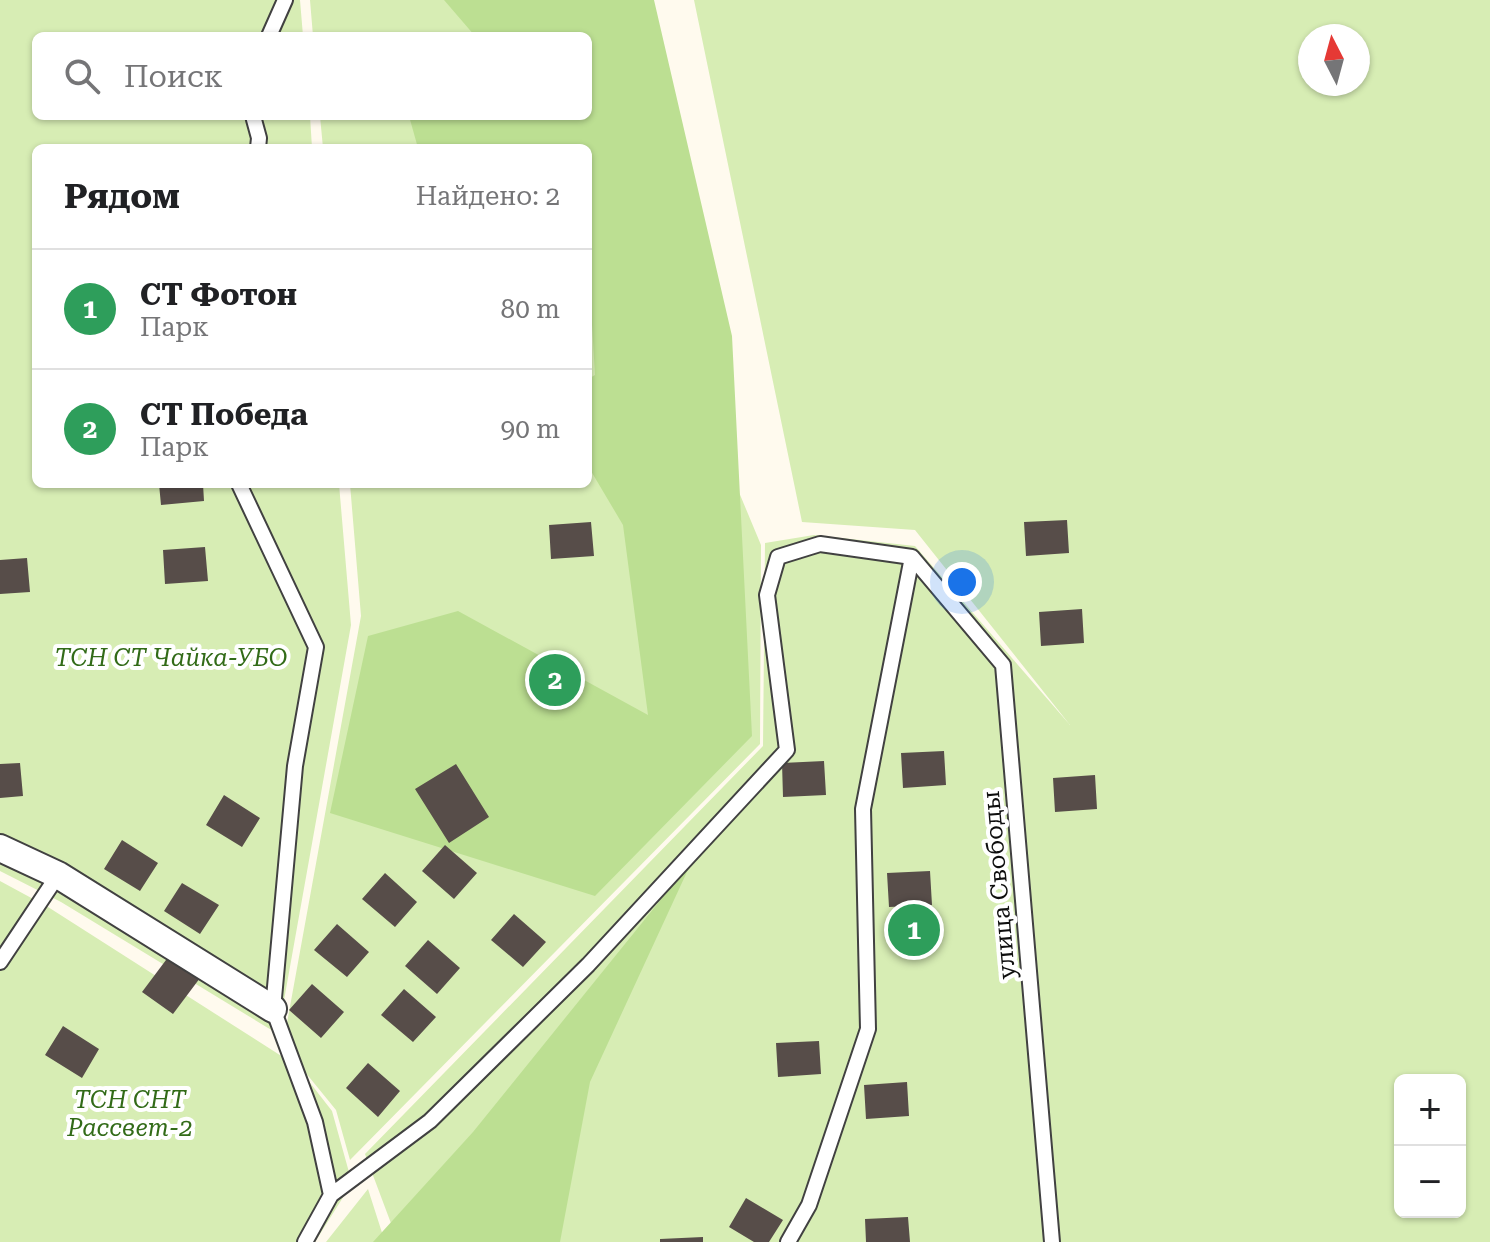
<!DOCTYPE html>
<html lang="ru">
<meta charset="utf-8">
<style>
:root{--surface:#fff;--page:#f6f6f6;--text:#202124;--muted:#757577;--line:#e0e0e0;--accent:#db2777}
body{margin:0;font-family:"Roboto Serif",serif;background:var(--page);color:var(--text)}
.controls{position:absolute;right:24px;bottom:24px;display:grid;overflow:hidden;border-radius:12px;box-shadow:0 2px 6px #0004}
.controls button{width:72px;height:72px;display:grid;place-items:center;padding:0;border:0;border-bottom:2px solid var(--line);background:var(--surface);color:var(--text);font:40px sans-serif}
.compass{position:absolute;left:1298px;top:24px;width:72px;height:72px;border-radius:50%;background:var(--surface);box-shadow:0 2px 6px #0004;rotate:354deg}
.you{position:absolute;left:962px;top:582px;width:28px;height:28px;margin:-20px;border:6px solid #fff;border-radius:50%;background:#1a73e8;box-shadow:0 0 0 12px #1a73e833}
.badge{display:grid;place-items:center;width:52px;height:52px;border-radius:50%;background:var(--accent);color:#fff;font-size:26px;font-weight:700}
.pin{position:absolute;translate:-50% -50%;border:4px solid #fff;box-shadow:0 2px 8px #0006}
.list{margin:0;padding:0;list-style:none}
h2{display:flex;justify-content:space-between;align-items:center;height:104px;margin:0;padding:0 32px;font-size:34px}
h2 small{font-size:26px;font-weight:400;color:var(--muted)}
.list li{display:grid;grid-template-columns:52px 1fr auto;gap:24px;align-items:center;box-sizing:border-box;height:120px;padding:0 32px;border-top:2px solid var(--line)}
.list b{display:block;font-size:30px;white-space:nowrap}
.list p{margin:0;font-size:26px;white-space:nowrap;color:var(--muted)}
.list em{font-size:26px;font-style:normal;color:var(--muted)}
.icon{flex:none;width:44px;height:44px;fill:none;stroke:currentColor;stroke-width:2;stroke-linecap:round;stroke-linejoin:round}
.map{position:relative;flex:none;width:1490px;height:1242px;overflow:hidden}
.search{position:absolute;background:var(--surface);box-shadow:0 2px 6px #0004;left:32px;top:32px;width:560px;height:88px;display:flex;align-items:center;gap:20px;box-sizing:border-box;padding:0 28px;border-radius:12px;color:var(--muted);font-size:30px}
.panel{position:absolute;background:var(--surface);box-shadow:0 2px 6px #0004;left:32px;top:144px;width:560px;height:344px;border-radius:12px}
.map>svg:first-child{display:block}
</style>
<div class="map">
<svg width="1490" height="1242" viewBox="0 0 1490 1242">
<rect width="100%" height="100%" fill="#fffaee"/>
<path fill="#d7edb4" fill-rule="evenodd" d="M0,0H300L303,36H36V116H310L312,148H36V484H339L351,625L278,1034L61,902L0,871Z
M310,0H534L549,36H313Z
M694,0H1490V1242H398L365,1154L763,746L765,543L814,535L915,546L1070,725L915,530L802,522ZM1310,36H1358V84H1310ZM1400,1080H1460V1212H1400Z
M320,116H582L761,545L760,744L350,1160L336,1110L283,1045L361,616L350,484H588V148H323Z
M0,881L48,907L297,1066L332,1111L352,1183L315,1242H0Z
M368,1189L385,1242H326Z"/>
<path fill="#bcdf92" d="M444,0H654L732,336L752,736L595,896L330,813L368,636L458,611L648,715L623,525L588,466V379L595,375L590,291H588V148H418L409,116H588V36H475Z
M692,861L590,1082L560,1242H373L473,1132Z"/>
<path fill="#574d49" d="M159,484H203L204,501L161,505Z
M1067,520L1069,553L1026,556L1024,522Z
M591,522L594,556L551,559L549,525Z
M205,547L208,581L165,584L163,550Z
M27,558L30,592L0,594V560Z
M1082,609L1084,643L1041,646L1039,612Z
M944,751L946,785L903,788L901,753Z
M824,761L826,795L783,797L782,763Z
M20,763L23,796L0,798V764Z
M456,764L489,817L449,843L415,789Z
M1095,775L1097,809L1055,812L1053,778Z
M224,795L260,818L242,847L206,825Z
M122,840L158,863L140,891L104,869Z
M445,845L477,873L454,899L422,871Z
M930,871L932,905L889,907L887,873Z
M385,873L417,902L395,927L362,899Z
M182,883L219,905L200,934L164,911Z
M514,914L546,942L523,967L491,940Z
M337,924L369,952L347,977L314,950Z
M428,940L460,968L437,994L405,966Z
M172,952L203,974L173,1014L142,992Z
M312,984L344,1012L321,1038L289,1010Z
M404,989L436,1017L413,1042L381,1015Z
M63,1026L99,1049L82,1078L45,1055Z
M819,1041L821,1074L778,1077L776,1043Z
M368,1063L400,1091L378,1117L346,1088Z
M907,1082L909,1116L866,1119L864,1085Z
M746,1198L783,1220L769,1242H754L729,1227Z
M908,1217L910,1242H866L865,1219Z
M703,1237V1242H660V1239Z"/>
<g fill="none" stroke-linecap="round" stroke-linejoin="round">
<g stroke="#414141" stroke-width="18">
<path id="service" d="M269,36L285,0
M253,116L259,138L258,148
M239,484L316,647L295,766L273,1009L315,1122L331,1195L305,1242
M912,557L1003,665L1052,1242
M0,962L58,875
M331,1195L430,1121L588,965L787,750L767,595L778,557L820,544L912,557
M788,1242L809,1205L868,1029L863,809L912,557"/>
</g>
<g stroke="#414141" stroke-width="30">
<path id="minor" d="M0,848L58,875L273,1009"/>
</g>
<use href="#service" stroke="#fff" stroke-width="14"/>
<use href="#minor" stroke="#fff" stroke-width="26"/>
</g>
<g text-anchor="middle" stroke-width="8" stroke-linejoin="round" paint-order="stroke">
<g font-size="24" font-style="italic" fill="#326b18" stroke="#fff">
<text x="171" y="666">ТСН СТ Чайка-УБО</text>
<text x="130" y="1108">ТСН СНТ<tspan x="130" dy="28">Рассвет-2</tspan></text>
</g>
<g font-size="24" fill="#0e0e0e" stroke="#fff">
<text transform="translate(999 885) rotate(-95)" y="8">улица Свободы</text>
</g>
</g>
</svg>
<div class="controls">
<button>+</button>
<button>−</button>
</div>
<svg class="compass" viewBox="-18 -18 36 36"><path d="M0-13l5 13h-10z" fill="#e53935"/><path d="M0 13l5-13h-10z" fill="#757577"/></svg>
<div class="you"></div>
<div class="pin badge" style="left:914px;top:930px;background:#2e9e5b">1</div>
<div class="pin badge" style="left:555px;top:680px;background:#2e9e5b">2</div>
<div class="search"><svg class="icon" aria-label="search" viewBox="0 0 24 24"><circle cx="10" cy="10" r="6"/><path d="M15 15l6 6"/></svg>Поиск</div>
<section class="panel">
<h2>Рядом<small>Найдено: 2</small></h2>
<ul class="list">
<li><span class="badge" style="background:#2e9e5b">1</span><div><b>СТ Фотон</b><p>Парк</p></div><em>80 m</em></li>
<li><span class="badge" style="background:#2e9e5b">2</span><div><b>СТ Победа</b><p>Парк</p></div><em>90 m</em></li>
</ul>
</section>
</div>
